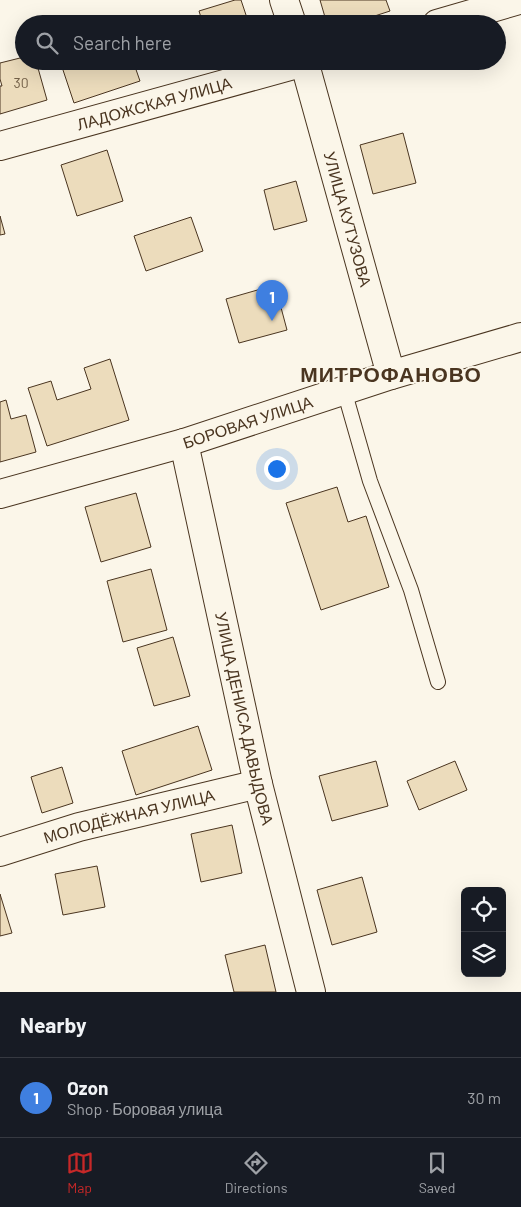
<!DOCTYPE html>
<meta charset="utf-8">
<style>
:root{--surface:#171b24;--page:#20242c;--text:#f1f3f6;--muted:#9ea1a6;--line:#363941;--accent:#c62828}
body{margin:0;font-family:Barlow,sans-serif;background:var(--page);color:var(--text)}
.controls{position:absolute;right:15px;bottom:15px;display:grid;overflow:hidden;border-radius:8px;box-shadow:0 5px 20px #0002}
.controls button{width:45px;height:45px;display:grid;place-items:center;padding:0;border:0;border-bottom:1px solid var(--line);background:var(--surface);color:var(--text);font:25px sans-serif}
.you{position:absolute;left:276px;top:468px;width:18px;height:18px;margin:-12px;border:4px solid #fff;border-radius:50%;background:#1a73e8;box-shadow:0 0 0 8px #1a73e833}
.badge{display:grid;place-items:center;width:32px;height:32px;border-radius:50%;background:var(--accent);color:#fff;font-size:16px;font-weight:700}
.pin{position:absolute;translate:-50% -41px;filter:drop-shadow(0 1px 2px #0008)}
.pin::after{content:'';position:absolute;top:26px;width:18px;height:15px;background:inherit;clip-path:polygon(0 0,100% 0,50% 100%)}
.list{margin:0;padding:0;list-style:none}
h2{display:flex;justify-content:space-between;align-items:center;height:65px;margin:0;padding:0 20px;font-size:21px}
h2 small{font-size:16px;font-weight:400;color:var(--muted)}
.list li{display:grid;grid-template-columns:32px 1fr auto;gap:15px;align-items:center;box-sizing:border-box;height:80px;padding:0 20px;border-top:1px solid var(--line)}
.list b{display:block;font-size:19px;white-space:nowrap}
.list p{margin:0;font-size:16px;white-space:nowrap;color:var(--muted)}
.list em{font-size:16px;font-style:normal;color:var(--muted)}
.icon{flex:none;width:28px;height:28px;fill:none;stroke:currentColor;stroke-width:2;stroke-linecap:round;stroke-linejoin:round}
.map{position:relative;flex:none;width:521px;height:992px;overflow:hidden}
.search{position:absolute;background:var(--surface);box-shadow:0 5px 20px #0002;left:15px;right:15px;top:15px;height:55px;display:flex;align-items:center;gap:12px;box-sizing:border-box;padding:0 18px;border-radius:28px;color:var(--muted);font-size:19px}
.sheet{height:145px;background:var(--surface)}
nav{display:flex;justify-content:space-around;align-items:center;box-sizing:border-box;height:70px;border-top:1px solid var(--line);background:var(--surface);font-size:14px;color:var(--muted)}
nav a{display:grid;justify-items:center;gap:2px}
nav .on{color:var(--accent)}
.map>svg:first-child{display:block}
</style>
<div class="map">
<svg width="521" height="992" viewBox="0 0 521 992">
<rect width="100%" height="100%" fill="#fbf6e9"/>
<path fill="#ecdcbc" stroke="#4a3520" d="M235,0H241L249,24H203L199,11Z
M320,0H386L390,11L350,24H327Z
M24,57V61H36L47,100L0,114V86H2L0,79V63Z
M60,61H133L140,81L74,103Z
M403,133L416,183L373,194L360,145Z
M107,150L123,201L77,216L61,165Z
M296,181L307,221L274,230L264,190Z
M0,216L5,234L0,235Z
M191,217L203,251L146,271L134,236Z
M275,285L287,330L239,343L226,299Z
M110,359L129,420L47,446L28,388L51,381L57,400L91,389L84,368Z
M6,400L11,419L26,415L36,452L0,462V402Z
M337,487L348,522L366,516L389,587L321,610L286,503Z
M136,493L151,547L101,562L85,507Z
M151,569L167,630L123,642L107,581Z
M173,637L190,696L154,706L137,648Z
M198,726L212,770L136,795L122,751Z
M376,761L388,806L332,821L319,776Z
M455,761L467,790L419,810L407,781Z
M62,767L73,803L42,813L31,777Z
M232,825L242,873L201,882L191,834Z
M97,866L105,907L63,915L55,874Z
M362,877L377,932L332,945L317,890Z
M0,894L12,933L0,936Z
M265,945L276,992H234L225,955Z"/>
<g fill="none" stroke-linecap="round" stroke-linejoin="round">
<g stroke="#4a3520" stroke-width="16">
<path id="lane" d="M344,390L370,481L411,590L438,682"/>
</g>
<g stroke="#4a3520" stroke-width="30">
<g id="street">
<path d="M437,24L519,0"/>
<path id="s1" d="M0,146L308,61"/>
<path id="s2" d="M184,443L258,784L311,992"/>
<path id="s3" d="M0,494L184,443L391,375"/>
<path id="s4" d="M0,852L79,827L258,784"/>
</g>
</g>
<g stroke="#4a3520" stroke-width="30">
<g id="secondary">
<path d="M284,0L292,24"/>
<path id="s5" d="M304,61L391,375L521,337"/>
</g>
</g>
<use href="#lane" stroke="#fbf6e9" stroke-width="14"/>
<use href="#street" stroke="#fbf6e9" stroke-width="28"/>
<use href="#secondary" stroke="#fbf6e9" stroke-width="28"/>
</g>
<g text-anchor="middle" stroke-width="4" stroke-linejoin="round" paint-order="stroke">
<g font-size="14" fill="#725f47">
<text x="21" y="88">30</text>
</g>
<g font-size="16" fill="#4a3520" stroke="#fbf6e9">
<text dy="6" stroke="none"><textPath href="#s1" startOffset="160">ЛАДОЖСКАЯ УЛИЦА</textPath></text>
<text dy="6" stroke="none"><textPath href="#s5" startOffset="164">УЛИЦА КУТУЗОВА</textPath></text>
<text dy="6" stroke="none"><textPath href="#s3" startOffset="258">БОРОВАЯ УЛИЦА</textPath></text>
<text dy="6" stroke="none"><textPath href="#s2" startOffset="282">УЛИЦА ДЕНИСА ДАВЫДОВА</textPath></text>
<text dy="6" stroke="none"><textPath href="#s4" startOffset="134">МОЛОДЁЖНАЯ УЛИЦА</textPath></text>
</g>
<g font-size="21" font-weight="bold" letter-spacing="1" fill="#4a3520" stroke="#fbf6e9">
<text x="391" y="382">МИТРОФАНОВО</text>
</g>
</g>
</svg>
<div class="controls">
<button><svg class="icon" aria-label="locate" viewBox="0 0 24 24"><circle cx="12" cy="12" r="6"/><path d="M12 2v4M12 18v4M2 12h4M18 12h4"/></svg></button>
<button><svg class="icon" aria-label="layers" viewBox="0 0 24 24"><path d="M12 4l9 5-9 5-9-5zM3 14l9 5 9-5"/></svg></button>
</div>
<div class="you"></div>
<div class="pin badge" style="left:272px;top:321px;background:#3f7fe0">1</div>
<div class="search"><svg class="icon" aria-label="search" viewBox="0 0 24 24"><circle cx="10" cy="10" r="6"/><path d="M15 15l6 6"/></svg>Search here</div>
</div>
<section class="sheet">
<h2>Nearby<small></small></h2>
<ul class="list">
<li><span class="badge" style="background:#3f7fe0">1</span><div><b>Ozon</b><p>Shop · Боровая улица</p></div><em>30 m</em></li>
</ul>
</section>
<nav>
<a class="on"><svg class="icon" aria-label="map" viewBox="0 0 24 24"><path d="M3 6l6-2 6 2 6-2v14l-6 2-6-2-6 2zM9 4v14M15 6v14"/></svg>Map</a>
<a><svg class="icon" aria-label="directions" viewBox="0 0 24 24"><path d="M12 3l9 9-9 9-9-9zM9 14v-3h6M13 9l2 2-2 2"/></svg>Directions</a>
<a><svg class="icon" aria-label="saved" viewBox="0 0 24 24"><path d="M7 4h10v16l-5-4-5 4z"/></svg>Saved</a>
</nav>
